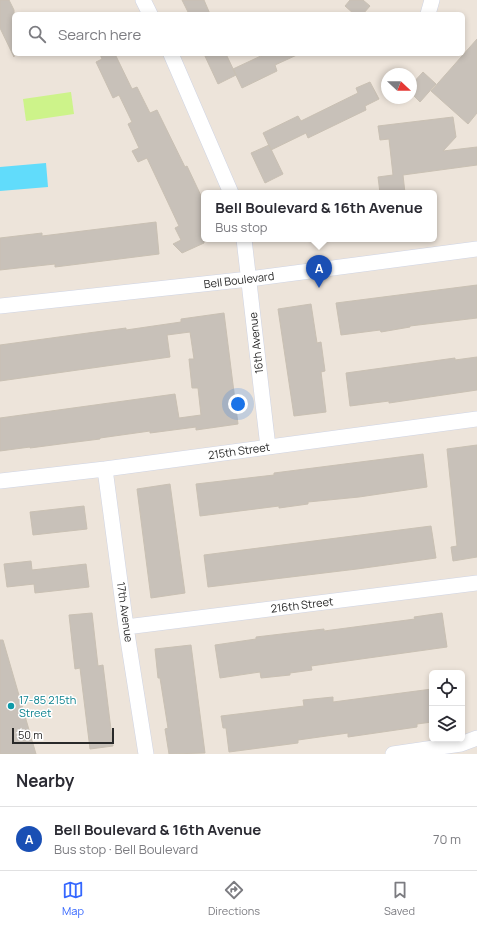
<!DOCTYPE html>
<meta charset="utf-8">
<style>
:root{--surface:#fff;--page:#f2f2f3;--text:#2b2b33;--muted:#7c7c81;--line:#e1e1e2;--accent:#3567ff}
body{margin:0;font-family:Manrope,sans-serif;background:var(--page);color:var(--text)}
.controls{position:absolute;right:12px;bottom:12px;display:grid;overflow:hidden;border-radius:6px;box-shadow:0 2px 6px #0003}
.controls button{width:36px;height:36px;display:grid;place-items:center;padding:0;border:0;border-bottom:1px solid var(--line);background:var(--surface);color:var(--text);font:20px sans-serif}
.compass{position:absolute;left:381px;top:68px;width:36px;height:36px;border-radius:50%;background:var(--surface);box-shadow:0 2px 6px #0003;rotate:112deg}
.scale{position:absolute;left:12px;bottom:10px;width:102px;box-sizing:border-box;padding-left:4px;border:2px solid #292929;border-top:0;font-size:11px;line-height:14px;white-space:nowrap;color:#292929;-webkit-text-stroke:3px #fff;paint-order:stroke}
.you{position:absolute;left:238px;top:404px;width:14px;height:14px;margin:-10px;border:3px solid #fff;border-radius:50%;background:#1a73e8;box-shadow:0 0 0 6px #1a73e833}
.badge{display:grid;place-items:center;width:26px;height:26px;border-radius:50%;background:var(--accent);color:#fff;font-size:13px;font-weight:700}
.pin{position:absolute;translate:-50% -33px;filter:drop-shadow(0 1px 2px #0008)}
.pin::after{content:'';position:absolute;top:21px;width:14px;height:12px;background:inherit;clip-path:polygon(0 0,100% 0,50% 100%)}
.popup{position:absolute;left:201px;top:190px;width:236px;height:52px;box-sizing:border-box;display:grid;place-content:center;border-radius:6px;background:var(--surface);filter:drop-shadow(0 1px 3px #0005);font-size:13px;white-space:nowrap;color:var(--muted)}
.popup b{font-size:15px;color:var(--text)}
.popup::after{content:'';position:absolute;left:50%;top:100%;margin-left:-8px;border:8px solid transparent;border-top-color:var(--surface)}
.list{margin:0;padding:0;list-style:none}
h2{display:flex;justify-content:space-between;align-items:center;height:52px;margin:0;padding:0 16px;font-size:17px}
h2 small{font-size:13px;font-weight:400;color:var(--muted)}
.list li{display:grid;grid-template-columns:26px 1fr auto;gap:12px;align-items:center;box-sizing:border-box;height:64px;padding:0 16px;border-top:1px solid var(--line)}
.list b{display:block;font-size:15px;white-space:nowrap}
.list p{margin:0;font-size:13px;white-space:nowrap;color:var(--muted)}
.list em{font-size:13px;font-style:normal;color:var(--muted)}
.icon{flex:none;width:22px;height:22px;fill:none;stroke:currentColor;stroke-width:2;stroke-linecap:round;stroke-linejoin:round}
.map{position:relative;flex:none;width:477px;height:754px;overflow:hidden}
.search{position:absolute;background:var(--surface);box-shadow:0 2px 6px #0003;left:12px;right:12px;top:12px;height:44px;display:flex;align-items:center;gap:10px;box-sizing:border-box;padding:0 14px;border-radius:6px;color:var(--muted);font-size:15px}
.sheet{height:116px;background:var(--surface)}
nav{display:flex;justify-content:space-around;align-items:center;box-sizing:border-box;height:56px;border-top:1px solid var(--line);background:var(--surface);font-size:11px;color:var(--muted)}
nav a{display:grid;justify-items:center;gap:2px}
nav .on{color:var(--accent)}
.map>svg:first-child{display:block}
</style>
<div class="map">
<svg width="477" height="754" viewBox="0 0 477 754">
<rect width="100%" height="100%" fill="#ede4da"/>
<path fill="#cdf38a" d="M71,92L74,114L26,121L23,99Z"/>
<path fill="#61dcfb" d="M46,163L48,187L0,191V167Z"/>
<path fill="#c8c1b9" stroke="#c9c0b3" d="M0,0H9L14,10V57L0,28Z
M182,0H204L210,14H189Z
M350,0H363L370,6L363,14H354L345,6Z
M477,39V113L468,124L431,91Z
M100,54H115L132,89L137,87L150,113L157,110L185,167L187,166L204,202V243L182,253L173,244L181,240L175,228L179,226L147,158L138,162L132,151L139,148L128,124L132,122L119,95L113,98L96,62L102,59Z
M204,54H226L236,75L218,84Z
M265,54H299L275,65L277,71L242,88L233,69Z
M423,72L436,84L420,102L411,93V85Z
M370,82L379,99L365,106L366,110L308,138L306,133L271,150L263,133L298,116L301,121L358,93L356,88Z
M453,117L456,137L443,151L477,147V165L403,175L405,193H380L378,177L393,175L389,139L380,140L378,126Z
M269,145L283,174L265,183L251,153Z
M156,222L159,254L55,267V264L0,270V238L42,233V236Z
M477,285V318L410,326V327L381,332L380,330L341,335L336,303Z
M311,304L317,343L321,342L325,371L321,372L326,412L294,416L278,309Z
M224,313L238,424L196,430V427L150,433V431L100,438V439L68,443L30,448V447L0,451V418L175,394L179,418L201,415L198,388H192L189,359H194L190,332L167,335L170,357L0,381V345L88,333L126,328V330L181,322V319Z
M477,357V390L389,403V401L350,406L346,373L455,358V360Z
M477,445V557L453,561L451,547L457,546L447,449Z
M423,454L427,487L359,497L308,502V504L279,508V506L200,516L196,484L274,475V473Z
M170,484L185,593L151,598L137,489Z
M84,506L87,529L33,535L30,512Z
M431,526L436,558L357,569L208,587L204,555Z
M31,561L32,570L86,564L89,587L35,593L34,584L7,587L4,564Z
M92,613L98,666L103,665L113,746L90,749L80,668L75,669L69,615Z
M442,613L447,647L311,666L312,670L290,673V675L261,678L260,672L220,678L215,645L256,639V637L324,629V631L415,619L414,617Z
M0,640H3L36,754H0Z
M191,645L205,753L169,754L165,729L168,728L160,678H158L155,649Z
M432,689V722L417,724V727L348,737V733L298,740V743L229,752L226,728H223L221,716L304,706L303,700L333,697V702Z"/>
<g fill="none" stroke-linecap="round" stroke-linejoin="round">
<g stroke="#cfd4e4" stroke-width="16">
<path id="minor" d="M143,0L150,14
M428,14L432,0
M171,54L231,193
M244,239L268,447
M0,306L249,279L477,249
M105,469L126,627L146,754
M0,481L105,469L477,419
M126,627L477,583
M393,754L461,744L477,738"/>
</g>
<use href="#minor" stroke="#fff" stroke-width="15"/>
</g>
<circle fill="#0f9aa8" stroke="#fff" stroke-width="1.5" cx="11" cy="706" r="4"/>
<g text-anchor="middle" stroke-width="3" stroke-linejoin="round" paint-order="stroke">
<g font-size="11" fill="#292929" stroke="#fff">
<text transform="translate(239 280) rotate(-7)" y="4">Bell Boulevard</text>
<text transform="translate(256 343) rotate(-96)" y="4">16th Avenue</text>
<text transform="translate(239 451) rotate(-8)" y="4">215th Street</text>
<text transform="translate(302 605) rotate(-7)" y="4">216th Street</text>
<text transform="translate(125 612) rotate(82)" y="4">17th Avenue</text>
</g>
<g font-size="11" fill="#0d838f" stroke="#fff" text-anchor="start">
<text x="19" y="704">17-85 215th<tspan x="19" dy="13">Street</tspan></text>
</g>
</g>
</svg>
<div class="controls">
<button><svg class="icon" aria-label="locate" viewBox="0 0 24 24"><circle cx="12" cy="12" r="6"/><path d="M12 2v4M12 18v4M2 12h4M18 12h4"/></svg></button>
<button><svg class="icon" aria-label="layers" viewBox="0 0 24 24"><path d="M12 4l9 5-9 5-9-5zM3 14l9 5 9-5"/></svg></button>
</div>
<svg class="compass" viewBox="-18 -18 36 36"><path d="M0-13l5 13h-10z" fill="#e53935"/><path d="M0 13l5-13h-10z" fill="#7c7c81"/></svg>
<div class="scale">50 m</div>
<div class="you"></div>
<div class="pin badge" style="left:319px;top:288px;background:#1a4fb4">A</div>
<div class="popup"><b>Bell Boulevard &amp; 16th Avenue</b>Bus stop</div>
<div class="search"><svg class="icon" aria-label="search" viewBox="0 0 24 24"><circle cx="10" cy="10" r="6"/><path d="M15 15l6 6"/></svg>Search here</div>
</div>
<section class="sheet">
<h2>Nearby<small></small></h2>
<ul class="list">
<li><span class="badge" style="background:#1a4fb4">A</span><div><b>Bell Boulevard &amp; 16th Avenue</b><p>Bus stop · Bell Boulevard</p></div><em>70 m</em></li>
</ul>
</section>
<nav>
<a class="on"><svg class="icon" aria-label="map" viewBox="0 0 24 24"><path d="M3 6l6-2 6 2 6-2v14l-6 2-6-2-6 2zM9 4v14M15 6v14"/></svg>Map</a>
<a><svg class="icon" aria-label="directions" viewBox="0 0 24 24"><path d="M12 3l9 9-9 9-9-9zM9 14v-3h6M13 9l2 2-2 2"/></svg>Directions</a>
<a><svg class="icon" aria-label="saved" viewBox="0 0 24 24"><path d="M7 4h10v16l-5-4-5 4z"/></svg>Saved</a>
</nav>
